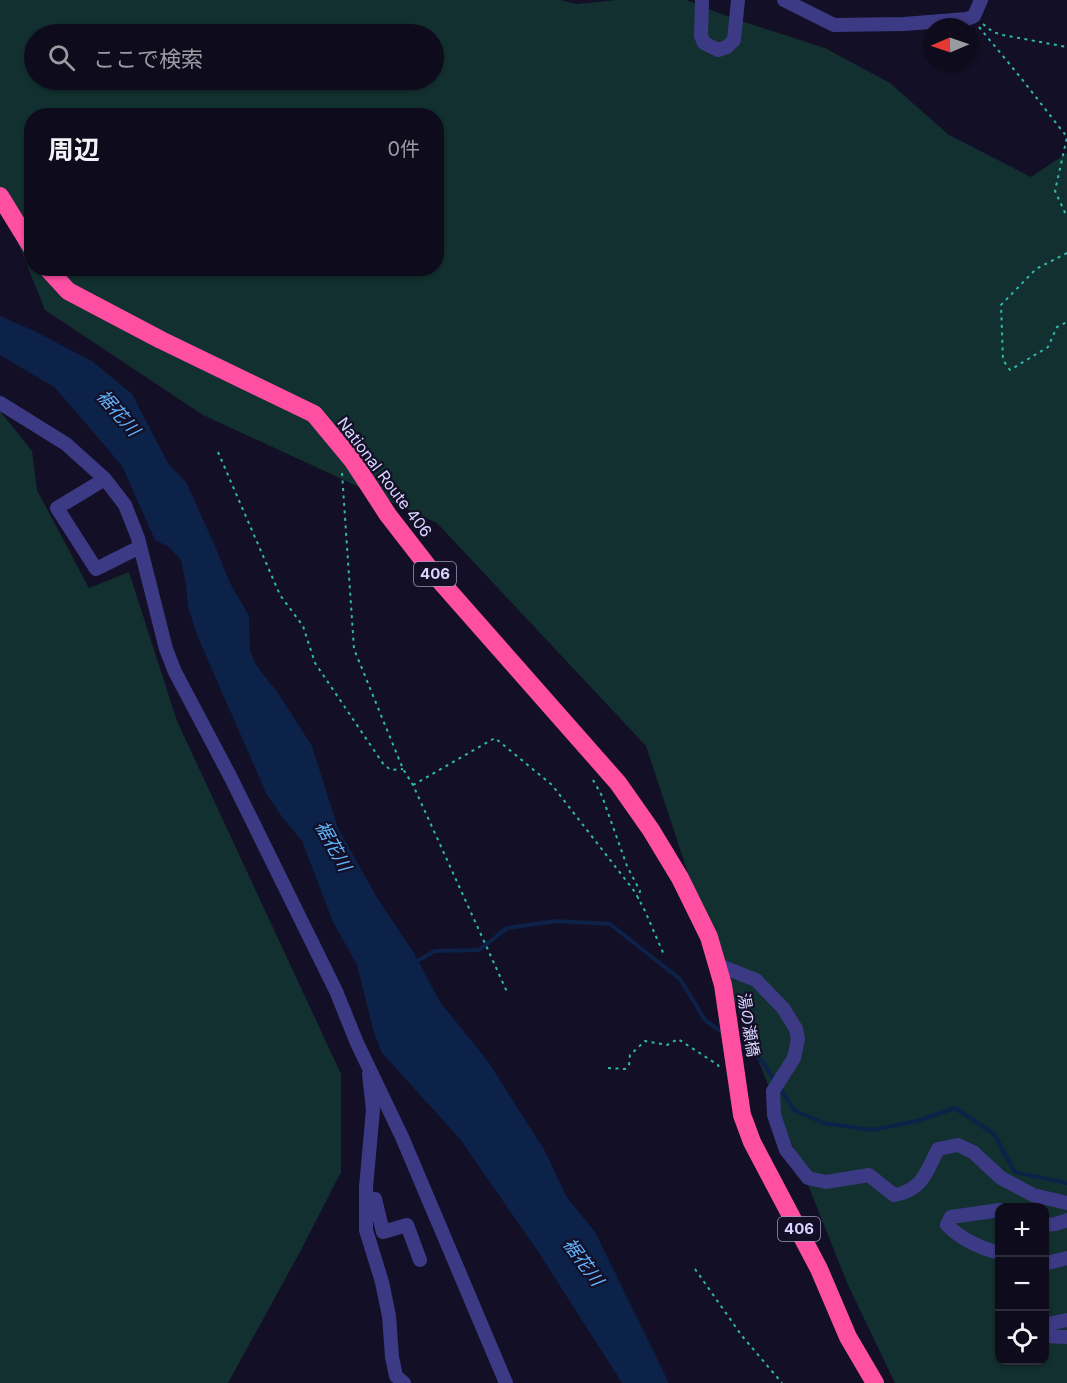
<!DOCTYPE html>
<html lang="ja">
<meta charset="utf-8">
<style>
:root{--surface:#0e0b1c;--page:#171425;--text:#f1f3f6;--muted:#9b9ba3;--line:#2e2b3b}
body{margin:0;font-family:Inter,"Noto Sans JP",sans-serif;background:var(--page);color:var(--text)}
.controls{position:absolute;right:18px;bottom:18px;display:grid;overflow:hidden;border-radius:12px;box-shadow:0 2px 4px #0004}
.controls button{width:54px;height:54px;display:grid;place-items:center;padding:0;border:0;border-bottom:2px solid var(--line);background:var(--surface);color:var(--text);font:30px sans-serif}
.compass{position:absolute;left:923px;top:18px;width:54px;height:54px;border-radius:50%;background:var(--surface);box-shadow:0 2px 4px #0004;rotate:268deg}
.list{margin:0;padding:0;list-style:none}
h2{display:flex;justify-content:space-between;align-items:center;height:78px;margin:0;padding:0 24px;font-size:26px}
h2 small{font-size:20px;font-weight:400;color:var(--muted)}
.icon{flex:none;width:33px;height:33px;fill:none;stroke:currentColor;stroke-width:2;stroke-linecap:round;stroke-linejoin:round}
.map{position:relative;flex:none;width:1067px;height:1383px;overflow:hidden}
.search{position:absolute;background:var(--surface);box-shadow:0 2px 4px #0004;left:24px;top:24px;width:420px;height:66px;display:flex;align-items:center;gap:15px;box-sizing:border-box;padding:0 21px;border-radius:33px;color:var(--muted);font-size:22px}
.panel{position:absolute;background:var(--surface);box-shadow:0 2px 4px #0004;left:24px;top:108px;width:420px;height:168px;border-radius:24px}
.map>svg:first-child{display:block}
</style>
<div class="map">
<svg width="1067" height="1383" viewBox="0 0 1067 1383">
<rect width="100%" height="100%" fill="#130f26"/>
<path fill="#12302f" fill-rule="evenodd" d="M0,0H561L576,4L617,0H686L732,18L825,48L890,83L949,135L1031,177L1067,153V1383H895L848,1285L709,937L646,746L437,523L203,415L45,310L0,198ZM34,34H434V80H34ZM32,116H436V268H32ZM1000,1208H1044V1360H1000Z
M0,411L32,451L37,490L89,588L129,572L177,721L341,1074V1172L300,1252L228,1383H0Z"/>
<path fill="#0c2248" d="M0,316L34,331L92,361L132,394L169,465L186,482L215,546L230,583L249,616L250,651L256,665L278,693L312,746L338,828L376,896L414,953L440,1002L487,1060L545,1151L566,1196L595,1232L669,1383H622L539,1253L460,1139L382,1053L374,1033L357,965L333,922L302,841L282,817L266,793L197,635L188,607L186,585L181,560L169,547L155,540L122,466L77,413L54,387L0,355Z"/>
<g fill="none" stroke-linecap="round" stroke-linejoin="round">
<path stroke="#0c2248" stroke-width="4" d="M415,962L435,951L479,950L507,928L556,921L610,924L680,979L705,1020L723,1033
M739,1044L762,1061L775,1081
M779,1087L794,1110L823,1123L872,1130L917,1121L955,1108L994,1134L1015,1172L1067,1183"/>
<path stroke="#2fb8b0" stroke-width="2" stroke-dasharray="3 4.5" stroke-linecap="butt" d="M983,24L993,32L1003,35L1067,47
M979,27L1021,78L1067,137L1055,191L1067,217
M1067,253L1036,269L1001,305L1003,360L1010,370L1048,347L1057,327L1067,322
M218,452L280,595L303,626L315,663L384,765L391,770L403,769
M342,473L354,649L403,769L413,785L508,994
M593,780L602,796L627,866L640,891L638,899
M413,785L495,738L552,785L635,892L645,911L664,955
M608,1068L625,1069L629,1065L630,1055L645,1041L667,1045L678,1039L718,1065L719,1068
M695,1269L742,1336L782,1383"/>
<path stroke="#3d3a85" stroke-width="14" d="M702,0L701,36L704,43L718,50L727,47L734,40L738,0
M784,0L834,25L904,24L967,19L974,16L981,0
M0,403L66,444L105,479L125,505L138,538L166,649L175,672L231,778L336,991L357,1043L402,1137L506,1383
M105,479L57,508L96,569L140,547
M718,965L756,980L783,1008L796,1029L798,1039L794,1058L773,1091L774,1115L786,1150L808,1178L826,1182L869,1175L894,1195C922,1191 927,1171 938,1149L958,1145L973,1152L1001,1178L1033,1195L1067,1203
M369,1074L373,1110L366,1187V1230L382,1282L389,1316L392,1357L396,1376L404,1383
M366,1198L375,1199L383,1232L407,1225L420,1260
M1000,1210L951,1217L947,1225C961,1239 980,1248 1000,1253
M1044,1225L1056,1224L1067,1220
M1044,1264L1067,1258
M1044,1325L1067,1320
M1044,1332L1045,1336L1067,1337"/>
<path stroke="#ff4fa3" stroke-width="18" d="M0,196L32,248
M47,268L68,291L161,340L314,414L353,461L388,515L433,573L618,783L651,830L680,878L709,937L723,985L742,1115L752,1142L819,1269L848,1337L875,1383"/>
</g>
<g text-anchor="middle" stroke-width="4.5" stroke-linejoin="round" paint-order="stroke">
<g fill="#130f26" stroke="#9e99be" stroke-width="1.5">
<rect x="414" y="562" width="42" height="24" rx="4.5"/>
<rect x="778" y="1217" width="42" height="24" rx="4.5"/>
</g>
<g font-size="15" font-weight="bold" fill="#d9d4ff">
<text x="435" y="579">406</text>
<text x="799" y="1234">406</text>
</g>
<g font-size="16" fill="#d9d4ff" stroke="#130f26">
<text transform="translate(385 477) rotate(53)" y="6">National Route 406</text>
<text transform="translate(749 1025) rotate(81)" y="6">湯の瀬橋</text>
</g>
<g font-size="18" font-style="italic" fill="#62b6ff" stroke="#130f26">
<text transform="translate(118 413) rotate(49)" y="6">裾花川</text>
<text transform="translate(333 846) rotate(61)" y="6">裾花川</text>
<text transform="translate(583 1262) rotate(54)" y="6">裾花川</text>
</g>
</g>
</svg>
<div class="controls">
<button>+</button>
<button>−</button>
<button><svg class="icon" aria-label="locate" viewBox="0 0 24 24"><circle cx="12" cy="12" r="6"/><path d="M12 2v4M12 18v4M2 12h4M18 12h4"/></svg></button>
</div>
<svg class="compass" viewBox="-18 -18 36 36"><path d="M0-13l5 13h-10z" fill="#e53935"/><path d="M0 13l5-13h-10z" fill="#9b9ba3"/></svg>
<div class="search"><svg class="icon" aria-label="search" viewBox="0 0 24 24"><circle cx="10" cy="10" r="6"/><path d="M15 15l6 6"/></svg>ここで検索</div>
<section class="panel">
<h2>周辺<small>0件</small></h2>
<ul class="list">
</ul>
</section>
</div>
